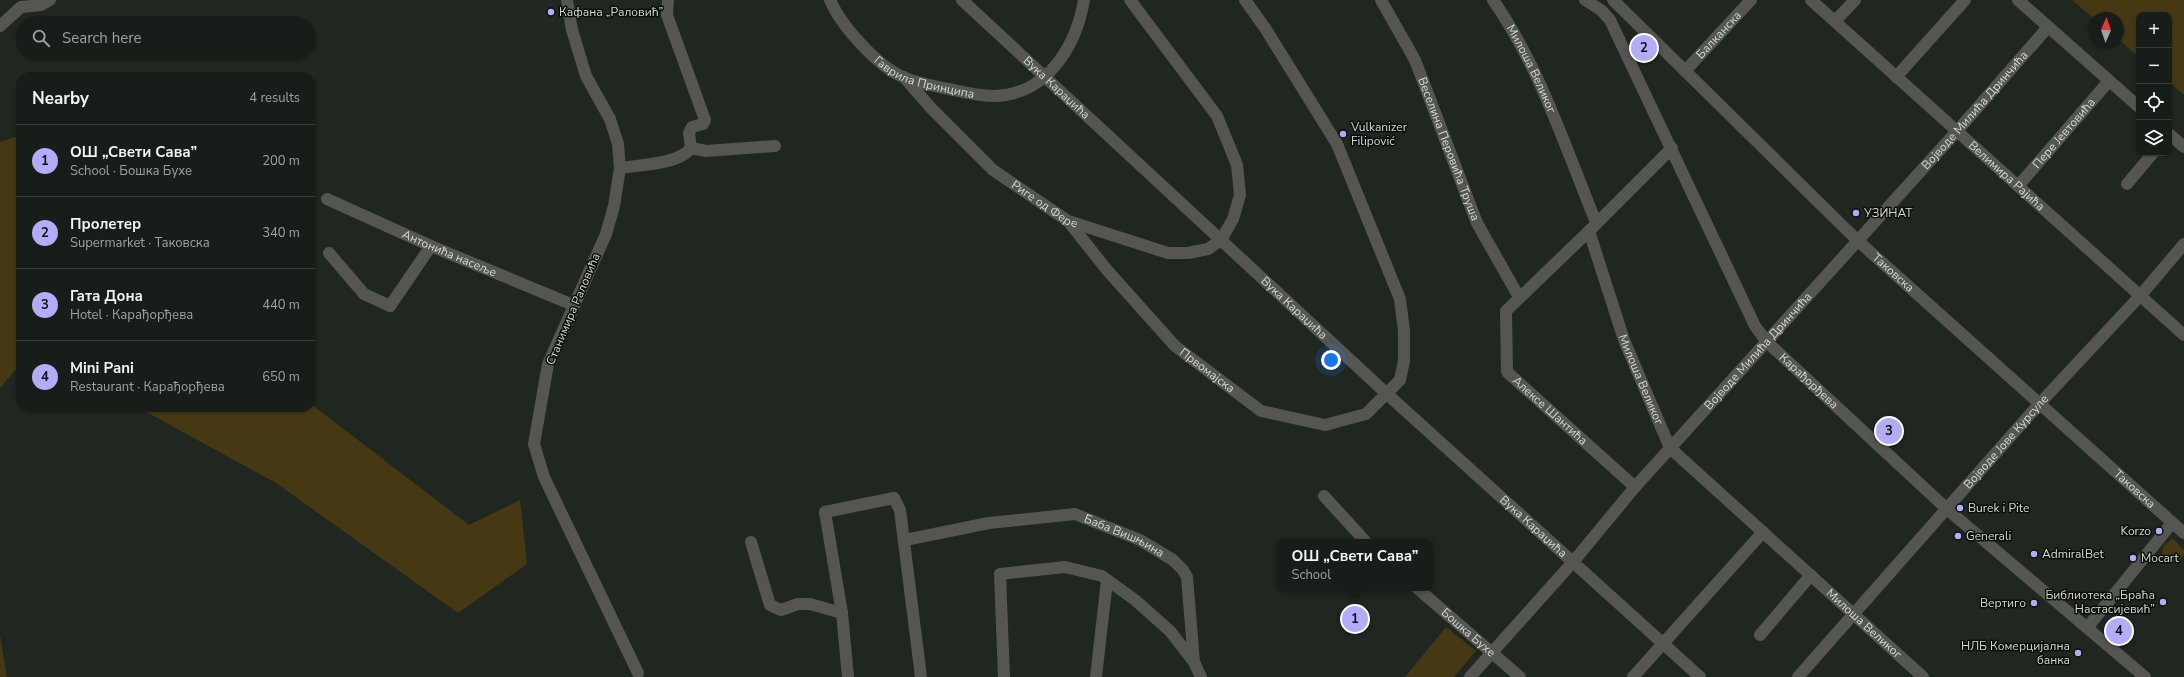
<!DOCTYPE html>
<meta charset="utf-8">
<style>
:root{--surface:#171d18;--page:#202621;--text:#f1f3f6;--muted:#9ea2a2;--line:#363b37;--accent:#b3adf9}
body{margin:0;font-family:"Nunito Sans",sans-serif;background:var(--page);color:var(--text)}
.controls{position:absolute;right:12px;top:12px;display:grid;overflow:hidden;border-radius:8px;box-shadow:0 1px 3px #0004}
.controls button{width:36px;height:36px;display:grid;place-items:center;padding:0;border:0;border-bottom:1px solid var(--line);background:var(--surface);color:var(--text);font:20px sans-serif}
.compass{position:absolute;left:2088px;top:12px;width:36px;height:36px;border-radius:50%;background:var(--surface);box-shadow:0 1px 3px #0004;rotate:2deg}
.you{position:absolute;left:1331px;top:360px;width:14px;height:14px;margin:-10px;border:3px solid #fff;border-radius:50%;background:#1a73e8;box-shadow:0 0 0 6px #1a73e833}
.badge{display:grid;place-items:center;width:26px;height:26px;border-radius:50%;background:var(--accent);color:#111;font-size:13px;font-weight:700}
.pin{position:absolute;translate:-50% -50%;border:2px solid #fff;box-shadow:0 1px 4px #0006}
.popup{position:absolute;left:1277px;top:539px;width:156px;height:52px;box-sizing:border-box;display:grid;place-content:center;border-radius:8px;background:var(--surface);filter:drop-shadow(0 1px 3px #0005);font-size:13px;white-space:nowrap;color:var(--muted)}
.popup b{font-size:15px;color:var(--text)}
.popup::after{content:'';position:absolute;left:50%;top:100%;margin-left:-8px;border:8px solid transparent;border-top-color:var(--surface)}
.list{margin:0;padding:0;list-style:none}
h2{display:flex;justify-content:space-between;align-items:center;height:52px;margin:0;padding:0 16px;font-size:17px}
h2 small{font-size:13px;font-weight:400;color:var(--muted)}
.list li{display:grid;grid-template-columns:26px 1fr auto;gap:12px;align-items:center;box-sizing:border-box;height:72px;padding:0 16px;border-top:1px solid var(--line)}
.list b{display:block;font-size:15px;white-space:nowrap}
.list p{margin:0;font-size:13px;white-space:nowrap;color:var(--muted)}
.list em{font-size:13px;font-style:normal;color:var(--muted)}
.icon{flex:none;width:22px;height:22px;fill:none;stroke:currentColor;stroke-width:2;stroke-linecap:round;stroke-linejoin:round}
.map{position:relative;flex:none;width:2184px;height:677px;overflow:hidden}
.search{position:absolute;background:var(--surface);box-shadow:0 1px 3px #0004;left:16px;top:16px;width:300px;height:44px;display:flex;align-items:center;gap:10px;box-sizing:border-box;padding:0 14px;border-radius:22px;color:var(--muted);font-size:15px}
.panel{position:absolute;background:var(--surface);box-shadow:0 1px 3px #0004;left:16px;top:72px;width:300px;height:340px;border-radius:16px}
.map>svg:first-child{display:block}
</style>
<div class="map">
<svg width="2184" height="677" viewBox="0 0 2184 677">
<rect width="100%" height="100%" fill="#1f2720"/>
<path fill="#453813" d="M2072,0H2184V95L2169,82V15H2139V57L2118,39V18L2094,19Z
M18,136L21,139V363L0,388V142Z
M311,404L469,525L520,500L527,564L458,613L276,483L137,407H311Z
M2172,538L2184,550V555L2178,562L2161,559L2163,547Z
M1446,627L1476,651L1454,677H1405Z
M0,635L7,677H0Z"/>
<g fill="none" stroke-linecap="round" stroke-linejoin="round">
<g stroke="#555652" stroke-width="12">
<path d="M567,0L572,30L586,76L610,119L618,144L620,168L614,206L606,234L548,364L534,444L544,477L638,673"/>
<path id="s1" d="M830,0C841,26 878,67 905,78C918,83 934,86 949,89C968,93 987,98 1006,95C1052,87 1077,42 1084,0"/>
<path id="s2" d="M962,0L1387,394L1700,677"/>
<path id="s3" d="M1381,0L1415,60L1477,223L1519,297"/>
<path id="s4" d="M1493,0C1540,67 1565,147 1596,222"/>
<path id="s5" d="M1585,0L1601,10L1610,20L1755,326L1767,342L1948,510L2145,677"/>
<path id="s6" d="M1613,0L1858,241L2184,533"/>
<path id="s7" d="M1811,0L2184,335"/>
<path d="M2018,0L2139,107"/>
<path d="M1835,21L1855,0"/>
<path d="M0,26L21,7L41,5L50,0"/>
<path id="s8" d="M1686,70L1751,0"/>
<path id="s9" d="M904,77L931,108L993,170L1068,221L1168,253H1188L1208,249L1221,240L1233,219L1240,195L1237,165L1217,116L1130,0"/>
<path d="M1896,77L1965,0"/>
<path d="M2169,134L2184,147"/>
<path d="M691,148L706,151L775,146"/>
<path id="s10" d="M1672,148L1589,231L1624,340L1670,448L1923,677"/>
<path d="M620,168C639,165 680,164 691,148L689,133L692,127L703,124L705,120L667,15L668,0"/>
<path d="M2127,184L2153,153"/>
<path id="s11" d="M2018,186L2109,81"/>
<path id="s12" d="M327,199L431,246L573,305"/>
<path id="s13" d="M1068,221L1107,270L1175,346L1261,411L1325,425L1366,414L1400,380L1404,361V331L1400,299L1337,144L1265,28L1245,0"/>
<path id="s14" d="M1589,231L1506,311L1507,372L1635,487"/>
<path d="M329,253L364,294L390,306L431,246"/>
<path d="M1324,496L1366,542"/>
<path id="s15" d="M905,540L989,523L1075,514L1140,540L1173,560L1183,570L1187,577L1194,662L1201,677"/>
<path d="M751,542L770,605L781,610L798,604H810L842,613"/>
<path id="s16" d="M1417,588L1520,677"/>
<path d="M2087,628L2172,523"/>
<path d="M1760,635L1811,575"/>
<path d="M848,677L842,613L825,512L894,498L900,510L921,677"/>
<path d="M1004,677L1000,574L1065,567L1102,576L1135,600L1170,631L1194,662"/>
<path d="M1096,677L1107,580"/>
<path id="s17" d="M1470,677L1573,562L1635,487L1957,131L2048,27"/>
<path d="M1633,677L1763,532"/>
<path id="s18" d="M1798,677L2040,403L2140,296L2184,244"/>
</g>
</g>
<g fill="#b3adf9" stroke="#0b0f0b" stroke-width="1.5">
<circle cx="551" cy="12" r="4"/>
<circle cx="1343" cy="134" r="4"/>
<circle cx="1856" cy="213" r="4"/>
<circle cx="1960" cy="508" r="4"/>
<circle cx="2159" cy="531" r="4"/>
<circle cx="1958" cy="536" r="4"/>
<circle cx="2034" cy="554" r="4"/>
<circle cx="2133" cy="558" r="4"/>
<circle cx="2163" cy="602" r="4"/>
<circle cx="2034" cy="603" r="4"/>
<circle cx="2078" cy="653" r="4"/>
</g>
<g text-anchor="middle" stroke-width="3" stroke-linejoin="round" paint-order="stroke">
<g font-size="12" fill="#d5dad5" stroke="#0b0f0b" text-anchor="start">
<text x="559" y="16">Кафана „Раловић”</text>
<text x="1351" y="131">Vulkanizer<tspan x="1351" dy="14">Filipović</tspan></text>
<text x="1864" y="217">УЗИНАТ</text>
<text x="1968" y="512">Burek i Pite</text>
<text x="2151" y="535" text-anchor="end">Korzo</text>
<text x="1966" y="540">Generali</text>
<text x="2042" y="558">AdmiralBet</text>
<text x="2141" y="562">Mocart</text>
<text x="2155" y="599" text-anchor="end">Библиотека „Браћа<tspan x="2155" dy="14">Настасијевић”</tspan></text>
<text x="2026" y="607" text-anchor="end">Вертиго</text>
<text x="2070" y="650" text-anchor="end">НЛБ Комерцијална<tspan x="2070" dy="14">банка</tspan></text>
</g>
<g font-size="12" fill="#d5dad5" stroke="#0b0f0b">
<text dy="4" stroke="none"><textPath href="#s8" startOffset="48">Балканска</textPath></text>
<text dy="4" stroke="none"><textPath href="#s4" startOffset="79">Милоша Великог</textPath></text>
<text dy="4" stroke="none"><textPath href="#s1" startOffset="128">Гаврила Принципа</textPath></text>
<text dy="4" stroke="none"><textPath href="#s2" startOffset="129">Вука Караџића</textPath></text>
<text dy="4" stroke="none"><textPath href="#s17" startOffset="759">Војводе Милића Дринчића</textPath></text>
<text dy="4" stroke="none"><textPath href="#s11" startOffset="70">Пере Јевтовића</textPath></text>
<text dy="4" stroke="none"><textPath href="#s3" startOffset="164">Веселина Перовића Труша</textPath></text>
<text dy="4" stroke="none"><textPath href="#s7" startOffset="263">Велимира Рајића</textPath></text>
<text dy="4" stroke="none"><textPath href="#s9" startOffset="191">Риге од Фере</textPath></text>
<text dy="4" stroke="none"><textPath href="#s12" startOffset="134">Антонића насеље</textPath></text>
<text dy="4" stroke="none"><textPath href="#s6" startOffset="391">Таковска</textPath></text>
<text dy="4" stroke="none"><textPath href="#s2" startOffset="453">Вука Караџића</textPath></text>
<text transform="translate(573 309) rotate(-67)" y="4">Станимира Раловића</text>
<text dy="4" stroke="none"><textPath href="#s17" startOffset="435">Војводе Милића Дринчића</textPath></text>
<text dy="4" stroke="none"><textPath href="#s13" startOffset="205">Првомајска</textPath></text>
<text dy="4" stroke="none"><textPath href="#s10" startOffset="275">Милоша Великог</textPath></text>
<text dy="4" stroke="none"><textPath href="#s5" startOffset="448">Карађорђева</textPath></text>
<text dy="4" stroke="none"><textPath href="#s14" startOffset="234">Алексе Шантића</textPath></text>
<text dy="4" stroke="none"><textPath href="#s18" startOffset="314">Војводе Јове Курсуле</textPath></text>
<text dy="4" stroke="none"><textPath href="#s6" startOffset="715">Таковска</textPath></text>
<text dy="4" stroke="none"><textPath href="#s2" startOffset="777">Вука Караџића</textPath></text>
<text dy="4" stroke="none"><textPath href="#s15" startOffset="226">Баба Вишњина</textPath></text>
<text dy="4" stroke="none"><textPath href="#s10" startOffset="611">Милоша Великог</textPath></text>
<text dy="4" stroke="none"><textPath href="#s16" startOffset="68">Бошка Бухе</textPath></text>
</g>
</g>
</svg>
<div class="controls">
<button>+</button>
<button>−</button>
<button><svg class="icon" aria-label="locate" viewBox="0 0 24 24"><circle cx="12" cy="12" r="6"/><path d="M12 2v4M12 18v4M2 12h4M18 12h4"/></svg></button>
<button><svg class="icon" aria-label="layers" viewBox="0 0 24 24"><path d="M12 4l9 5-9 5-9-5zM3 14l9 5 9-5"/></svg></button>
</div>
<svg class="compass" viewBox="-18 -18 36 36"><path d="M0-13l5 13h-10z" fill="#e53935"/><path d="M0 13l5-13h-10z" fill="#9ea2a2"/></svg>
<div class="you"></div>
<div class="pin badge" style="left:1355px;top:619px">1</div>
<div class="popup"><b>ОШ „Свети Сава”</b>School</div>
<div class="pin badge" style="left:1644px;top:48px">2</div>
<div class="pin badge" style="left:1889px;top:431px">3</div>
<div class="pin badge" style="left:2119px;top:631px">4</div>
<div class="search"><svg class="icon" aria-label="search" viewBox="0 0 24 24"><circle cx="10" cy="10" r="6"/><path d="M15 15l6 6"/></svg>Search here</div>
<section class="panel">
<h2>Nearby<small>4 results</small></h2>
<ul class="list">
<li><span class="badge">1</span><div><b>ОШ „Свети Сава”</b><p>School · Бошка Бухе</p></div><em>200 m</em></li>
<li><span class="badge">2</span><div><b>Пролетер</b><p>Supermarket · Таковска</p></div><em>340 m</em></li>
<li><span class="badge">3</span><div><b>Гата Дона</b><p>Hotel · Карађорђева</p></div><em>440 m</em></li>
<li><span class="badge">4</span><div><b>Mini Pani</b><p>Restaurant · Карађорђева</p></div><em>650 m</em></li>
</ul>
</section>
</div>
